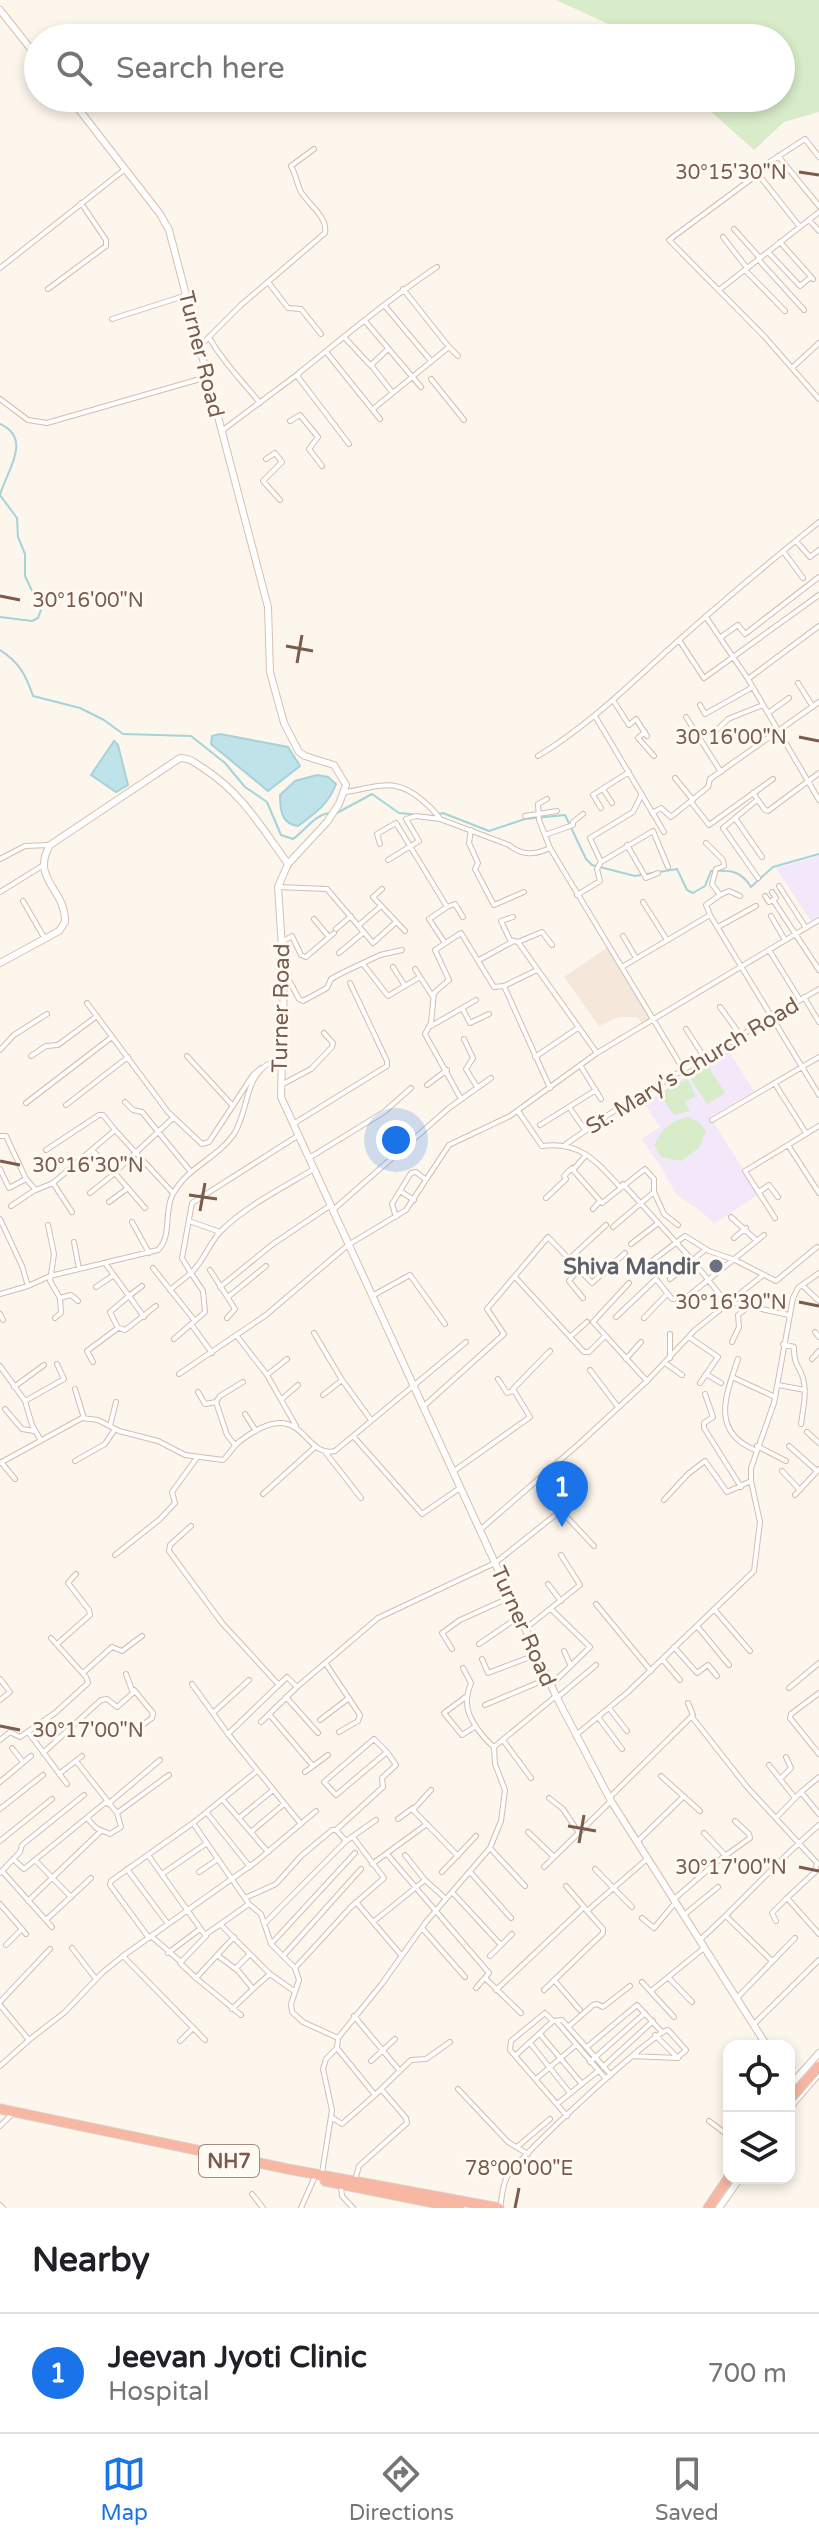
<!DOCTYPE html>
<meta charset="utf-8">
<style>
:root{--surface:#fff;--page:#f2f2f2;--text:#202124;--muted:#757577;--line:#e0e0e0;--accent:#1a73e8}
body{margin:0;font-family:"Varela Round",sans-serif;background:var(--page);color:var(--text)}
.controls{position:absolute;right:24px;bottom:24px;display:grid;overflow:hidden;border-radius:16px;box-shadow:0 4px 12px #0003}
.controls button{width:72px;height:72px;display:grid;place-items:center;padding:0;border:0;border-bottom:2px solid var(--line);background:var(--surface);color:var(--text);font:40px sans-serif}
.you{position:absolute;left:396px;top:1140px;width:28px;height:28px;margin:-20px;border:6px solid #fff;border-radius:50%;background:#1a73e8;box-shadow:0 0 0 12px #1a73e833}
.badge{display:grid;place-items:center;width:52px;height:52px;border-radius:50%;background:var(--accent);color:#fff;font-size:26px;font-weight:700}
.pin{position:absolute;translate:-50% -66px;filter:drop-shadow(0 2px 4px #0008)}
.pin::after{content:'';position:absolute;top:42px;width:28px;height:24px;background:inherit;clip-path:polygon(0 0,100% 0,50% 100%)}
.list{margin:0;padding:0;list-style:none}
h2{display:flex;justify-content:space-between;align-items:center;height:104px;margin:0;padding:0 32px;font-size:34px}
h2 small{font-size:26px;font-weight:400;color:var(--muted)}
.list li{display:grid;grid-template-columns:52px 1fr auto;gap:24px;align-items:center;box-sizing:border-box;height:120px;padding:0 32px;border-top:2px solid var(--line)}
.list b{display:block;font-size:30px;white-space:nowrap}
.list p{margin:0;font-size:26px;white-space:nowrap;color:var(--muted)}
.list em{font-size:26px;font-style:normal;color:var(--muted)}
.icon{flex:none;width:44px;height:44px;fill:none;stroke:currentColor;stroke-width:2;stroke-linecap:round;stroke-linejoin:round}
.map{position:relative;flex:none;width:819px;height:2208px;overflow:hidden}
.search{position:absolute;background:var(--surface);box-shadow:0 4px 12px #0003;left:24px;right:24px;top:24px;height:88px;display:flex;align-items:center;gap:20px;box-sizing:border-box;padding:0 28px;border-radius:44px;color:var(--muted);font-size:30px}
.sheet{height:224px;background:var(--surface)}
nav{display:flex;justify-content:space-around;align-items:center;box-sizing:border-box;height:112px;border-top:2px solid var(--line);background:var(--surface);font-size:22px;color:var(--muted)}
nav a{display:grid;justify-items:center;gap:4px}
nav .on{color:var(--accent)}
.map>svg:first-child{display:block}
</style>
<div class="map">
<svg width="819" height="2208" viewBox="0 0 819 2208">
<rect width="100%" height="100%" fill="#fdf6ec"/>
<path fill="#f5e8da" d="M608,947L650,1018L642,1023L637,1017H619L599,1026L564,977Z"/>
<path fill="#f3e8fa" d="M819,856V916L811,921L776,868Z
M726,1047L754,1091L710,1117L759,1194L714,1224L703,1213L676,1194L660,1165L641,1139L660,1127L644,1103L717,1057L716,1053Z"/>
<path fill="#d8ecc9" d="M556,0H819V112L784,122L754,150L696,98H781V38H633L628,33Z
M708,1066L725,1093L707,1104L689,1077Z
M687,1079L693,1089L680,1097L692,1090L696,1096L685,1102L690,1111L674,1115L659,1093Z
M689,1117L700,1123L706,1131L699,1148L681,1161L661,1157L654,1146C660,1130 672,1119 689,1117Z"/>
<path fill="#bfe3e8" stroke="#a5d3da" stroke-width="2" d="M220,734L288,747L300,766L268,791L211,744L212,736Z
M114,741L118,745L128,785L116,792L91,775Z
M317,775L328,777L336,784C329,804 314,814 298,826C281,824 280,809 280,795L295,781Z"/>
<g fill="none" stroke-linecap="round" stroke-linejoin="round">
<path stroke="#a5d3da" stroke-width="2" d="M0,424C34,439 5,474 0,495L17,518L18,537L25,554V576L41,610L38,618L32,621L0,617
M0,650C19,662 26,675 33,696L80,708L104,720L123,734L191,736L225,763L245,787L267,802L281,835L293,839C306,830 314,815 329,813
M335,814L372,794L399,813L431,816L443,813L489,831L525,819L565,815L586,859L592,865L635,876L677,869L687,890L693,893L705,886L711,871C729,870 741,870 751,887L773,867L819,854"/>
<g stroke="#d1beb0" stroke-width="6">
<path id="street" d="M778,156L819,206
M819,157L805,139L765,165L758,174L669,240L764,336L819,399
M758,174L800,227
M809,220L819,231
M734,229L760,258
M723,237L747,268
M780,242L813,279
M768,252L800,286L811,277
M758,259L804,310
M0,268L124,170
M745,270L785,311
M268,282L288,308L301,309L321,334
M48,289L106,246V240L81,203
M403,289L449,347
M719,290L819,212
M384,305L431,361
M112,319L187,295
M365,321L421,387
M345,338L371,366
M210,339C223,362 243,382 260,403
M200,346L241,305L325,233C328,217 309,205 301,192C297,184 296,175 291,166L314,149
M387,350L371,365L392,392
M327,353L380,419
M793,367L819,343
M431,379L464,420
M0,399L28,420L47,423L207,377
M373,409L449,347L458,356
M290,421L300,415L318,437L309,449L322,466
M223,430L298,374
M349,444L298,377L299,373C344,337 389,299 437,267
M266,459L275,453L282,462L263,481L280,500
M796,541L810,557L819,550
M783,551L803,578
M706,617L748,679L819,800
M721,637L738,625L745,634L819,577
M679,640L704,678L819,595
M748,679L819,626
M798,683L813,707
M613,700L629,725L636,719L647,736
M700,705L705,714L753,687
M768,713L789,698
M595,716L664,832
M686,717L721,772
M718,729L728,719L763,705
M645,732L638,738L654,756
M538,756C591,724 633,681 679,640C725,599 772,560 819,522
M675,778L693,800
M603,789L612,803
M345,792C379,787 394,776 422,800C429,806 435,811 440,819L509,845C522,856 535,855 550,848
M753,793L765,810L768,811L819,773
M641,796L633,812L590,838L601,862L653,831L668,867
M547,799L538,804L539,820L550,848L683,1069
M757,800L723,828L758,878
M691,802L709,825L773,779
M601,808L593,795L629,772
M652,813L661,808L671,817L708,787L710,779L819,702
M525,816L557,811
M735,818L762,857
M471,830L469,843L478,863L475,869L494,905L524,892
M545,835L573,825V822L583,814
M706,843L723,860L724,866L716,869L712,884L720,895L706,905L710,915L819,1095
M380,844L377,834L396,823L447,907L429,919L445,943
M627,845L646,878L658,873
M0,859L25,846L50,845
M388,860L419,841L406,819L416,816L440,819
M779,886L806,928
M278,887L327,889L373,943L396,922
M382,889L373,897L405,931
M0,892L42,866
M772,892L776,898L773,900
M577,895L600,881L597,869L601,862
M720,895L729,891L740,896
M765,896L769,902L773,900L819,970
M23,901L45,939
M643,902L667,940
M447,907L455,904L463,917
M771,916L785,940
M513,917L501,921L510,940L518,942L597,1053L819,920
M314,919L329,937
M359,925L381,906
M718,927L756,906
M336,929L351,916
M623,936L636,958
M282,942L292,936L301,955L306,957L334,933
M518,942L542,932L552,945
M769,950L800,1000
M339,953L364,932
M479,960L512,942
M363,964L388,996L420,977
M393,967L405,986
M622,967L710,915
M415,969L433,997
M285,978L290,982L299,999L303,1001L327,988L331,979L342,973L380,955L402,950
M504,986L550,1088
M804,997L819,1022
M87,1003L168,1112L202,1144L209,1142L253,1075L261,1068
M720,1007L741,1036
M462,1008L470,1023L489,1014
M431,1026L476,1000
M686,1029L704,1057
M464,1039L473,1058L466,1069L477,1087
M0,1050L14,1035L47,1014
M31,1056L46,1046L58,1045L97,1016
M187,1056L233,1106
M535,1057L578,1028
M580,1065L601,1099
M775,1084L806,1133
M281,1085L311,1069L332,1047L333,1043L324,1033
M427,1085L447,1070
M461,1099L425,1034L431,1023L434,993L449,980L435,950L461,933L494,987L504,986L537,970
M125,1102L133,1110L142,1112L191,1172
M26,1103L112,1037
M66,1105L128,1057
M569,1107L585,1130
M518,1111L542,1146C580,1141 596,1161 620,1187
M712,1120L819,1057
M293,1124L387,1066V1061L350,983
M540,1125L596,1090
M0,1136H6L26,1179
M566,1144L611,1113L819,989
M788,1145L819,1126
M46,1150L99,1115H103L115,1130
M93,1151L112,1170L116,1171L173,1118
M586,1155L573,1170L602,1203L645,1169L654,1179V1192L613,1227
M309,1158L384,1112L411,1088
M0,1169L9,1188L26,1179L36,1190L53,1183L115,1130L172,1192
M113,1171L145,1208
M53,1183L72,1212
M623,1184L693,1261L725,1301L789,1315
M400,1191L414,1200
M654,1192L664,1214L678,1225
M759,1192L769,1185L778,1197
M90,1193L115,1173
M546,1198L566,1179L564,1176L572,1168
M109,1202L128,1188
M11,1206L35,1190
M593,1209L600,1201
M333,1210L449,1108L491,1078
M396,1217L392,1204L411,1173L416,1172L426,1180
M731,1217L757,1241
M775,1218L745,1171L788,1145L819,1193
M0,1219L22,1266L28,1286L50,1276L158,1250C172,1236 164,1213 172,1196C185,1168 217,1159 234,1134C251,1107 242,1070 281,1058
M189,1221L220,1232
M132,1222L149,1253
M48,1225L54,1254L50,1281L60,1298L61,1313L55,1318
M734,1238L746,1228
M74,1242L79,1269
M631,1244L657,1224
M568,1260L606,1225
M153,1268L195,1321
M210,1270L235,1309L227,1318
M578,1270L569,1281L583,1298
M636,1273L685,1236L709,1251L735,1260L776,1281L817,1247
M515,1277L584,1352H589L604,1337
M670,1279L706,1249
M629,1283L593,1322L647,1381
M802,1285L819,1301
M142,1286L129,1296L144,1317
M96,1287L114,1275
M220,1287L273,1244L331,1205
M170,1290L191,1273L182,1258L192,1203L299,1135
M0,1294L28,1286
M372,1296L410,1275L445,1324
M228,1297L266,1266
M60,1298L71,1295L78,1301
M0,1314L3,1320
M616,1317L656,1279L672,1299L679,1298L682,1301L764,1235
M644,1318L667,1294
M191,1324L212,1353
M119,1328L125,1330L156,1306
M815,1332L819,1337
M314,1333L342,1380L371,1420
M670,1334V1358
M237,1336L267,1375L296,1426
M571,1336L587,1322
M689,1337L718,1357L700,1383
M174,1339L205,1312L203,1291L191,1273C204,1261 208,1245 220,1232C244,1207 284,1187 314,1169
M732,1342L739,1327L738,1315L748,1307
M783,1344L794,1347C794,1366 798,1363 803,1378C807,1392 803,1410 801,1424
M626,1359L641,1342
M738,1359C726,1395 710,1431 755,1450
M812,1359L819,1351
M93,1362L87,1351L118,1328L110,1312L129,1296L105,1263
M665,1363L682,1375
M0,1366L25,1401L32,1425L40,1439
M590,1370L618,1407
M179,1374L266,1315L348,1245L406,1210L449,1145L510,1116L597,1053
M706,1374L721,1383
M267,1375L287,1359
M732,1377L775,1397
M498,1379L507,1393L513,1391
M778,1385L805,1390
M14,1387L44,1365
M75,1389L84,1418
M198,1392L205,1404L216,1402L220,1396L243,1382
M705,1394L713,1417L704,1423V1428L741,1487
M323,1395L342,1380
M282,1399L298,1385
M25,1401L64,1379L57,1364
M216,1402L227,1435L235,1445
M424,1406L504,1334L487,1309L548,1237L592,1283L625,1253
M5,1409L22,1429L34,1431
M245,1414L256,1431
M110,1426L116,1402
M807,1432L819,1443
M354,1437L422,1514L460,1488
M757,1446L786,1461
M789,1446L817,1471
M326,1453L361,1498
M75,1461L105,1444L115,1429
M1,1462L15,1479
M0,1463L82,1418L98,1420L119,1431L158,1441L185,1455L223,1460C230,1454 233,1446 240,1441C305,1392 301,1459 335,1451L466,1342
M454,1471L530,1417L513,1389L550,1351
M782,1471L800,1490
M263,1494L315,1447
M795,1495L819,1469
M664,1500L688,1474L705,1461L727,1492L751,1481
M191,1526L170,1545L169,1551L222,1623L278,1684
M481,1529L581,1442L647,1381L695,1330L763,1275
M115,1555L160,1519L175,1503L172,1492L196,1459
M548,1584L561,1601
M596,1604L651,1671
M551,1609L590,1647L551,1685
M714,1609L750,1651
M697,1626L729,1665
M526,1628L580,1585L561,1555
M57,1644L90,1615L89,1610L68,1583L76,1574
M479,1644L520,1616
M674,1647L697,1673L708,1665L717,1676
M452,1649L442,1633L460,1620L511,1597
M564,1651L571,1666
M482,1659L488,1673L538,1654
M663,1660L680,1680
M326,1664L360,1715L358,1721L339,1732
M463,1668L471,1683C469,1689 466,1696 467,1703C467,1718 483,1738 494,1747
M83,1673L112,1647L122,1651L142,1636
M0,1679L10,1692L0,1700
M192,1684L228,1734L301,1824
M789,1688L819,1663
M819,1693L791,1714L790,1718L819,1754
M467,1696L444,1713L462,1735L476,1726
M286,1697L318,1733
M558,1697L596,1665
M485,1705L549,1678
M609,1708L627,1731
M213,1713L249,1680
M269,1714L313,1766
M598,1717L622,1749
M692,1717L747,1787L817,1863L815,1872L787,1898
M320,1720L349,1698
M261,1722L297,1687
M28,1732L67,1784
M133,1732L152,1718L153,1713L134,1690
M228,1734L287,1677L297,1687L378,1618L495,1563L559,1512H562L594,1546
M576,1735L628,1692L754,1571L760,1522L751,1481V1468L774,1403L793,1298L798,1288L819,1273
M0,1740L10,1732L20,1737L55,1713L88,1683L86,1677L51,1638
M503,1740L531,1778
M12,1748L23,1762
M43,1753L101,1700L107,1699L117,1707L133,1693L126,1674
M76,1761L117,1813L169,1775
M769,1765L795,1798
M305,1772L328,1755
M59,1774L82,1756
M661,1776L700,1811
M819,1777L801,1792L819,1814
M780,1779L791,1768L786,1757
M0,1782L31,1756
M431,1790L413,1810L458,1856
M549,1798L563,1809L579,1833
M609,1798L693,1715L688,1703
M223,1800L268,1852
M108,1804L160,1760
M0,1809L43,1775
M207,1813L250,1867
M87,1818L96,1828L110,1834L121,1827L117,1813
M239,1818L273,1790
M776,1818L801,1792
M398,1819L413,1808
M193,1823L249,1904L261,1914L271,1944L295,1968L299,1980L291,2004L292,2012L303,2022L338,2038
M336,1830L383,1787L382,1778L396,1765L387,1752L374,1739L324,1782L336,1795L387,1752
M251,1832L284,1804
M528,1832L554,1857
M704,1833L726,1856
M0,1841L52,1799
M637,1842L684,1796
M490,1848L525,1886
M387,1854L489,1973L476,1988
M148,1855L205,1935L249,1904
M405,1855L425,1880L446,1899
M13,1859L24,1869L106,1802
M35,1860L71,1897
M372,1864L427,1824
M544,1867L611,1801
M127,1869L168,1924
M595,1869L632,1907
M2,1871L20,1852L22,1845L84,1795
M199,1872L218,1859
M442,1872L476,1836
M0,1873L2,1871L52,1927
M471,1873L511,1918
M162,1874L207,1843
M566,1886L584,1907
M452,1892L501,1945L512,1934
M245,1898L276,1884L301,1856L332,1830H336L346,1841
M673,1900L718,1861L750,1838L749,1834L735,1821
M28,1901L101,1831
M356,1902L401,1955
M0,1904L26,1934
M684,1915L718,1887
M727,1917L772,1961
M642,1918L654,1928L675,1903
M46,1920L91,1878
M776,1921L772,1913L787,1898L819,1934
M373,1922L425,1880
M265,1923L346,1841L376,1820
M221,1925L270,1974L294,1991
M422,1928L465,1977
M151,1936L181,1962L206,1936
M234,1937L196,1978L241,2015
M149,1938L110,1885L111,1881L193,1823L257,1771
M701,1939C742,1902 777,1861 819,1825
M271,1944L355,1853
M6,1945L22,1929
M72,1948L96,1979
M168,1953L200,1929
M250,1954L236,1968L253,1989L270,1974
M217,1955L237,1970
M284,1955L361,1869
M123,1956L205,2040
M490,1956L501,1945
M180,1963L196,1978
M295,1968L351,1907L384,1878L353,1837
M668,1977L692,2002
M486,1979L521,2013
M554,1980L580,2010
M642,1982L674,2017
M496,1990L584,1907L587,1911
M544,1990L603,1933V1929L587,1911L647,1859
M651,1991L704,1948
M737,1998L795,1938
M0,2002L50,1949
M0,2005L29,2040L0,2066
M232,2009L253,1989
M354,2016L400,2071
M557,2022L606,2079
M754,2024L819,1960
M568,2027L593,2005L597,2004L603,2007L630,1986
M540,2034L582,2084
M655,2035L678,2058
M29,2040L65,2012L102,1973L123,1956L257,1861L316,1811
M180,2041L193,2028
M530,2043L570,2093
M587,2047L637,2005L661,2031
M515,2056L553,2021
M371,2061L395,2039
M590,2062L645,2013
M603,2067L653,2021
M536,2079L576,2045
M458,2089L508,2142L528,2154
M375,2095L411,2060L426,2059L450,2042
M557,2104L598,2071
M567,2116L510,2050L511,2041L545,2013L553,2021L562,2020L611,2075
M331,2117L342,2124L375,2095L337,2048
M709,2121L729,2136
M0,2126L11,2115
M517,2147L550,2119
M322,2173L332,2110L323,2069L326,2059L337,2048L338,2038L381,1985L426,1922L490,1848L501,1821L505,1790L495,1764L494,1747L556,1696
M355,2180L359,2166L407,2123L406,2118L381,2089
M341,2187L342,2196L353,2208
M252,2194L263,2208
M0,2205L3,2208
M301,2208L316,2174
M500,2208C502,2198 502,2186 507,2177C515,2160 653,2032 668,2030L686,2050L677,2058L632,2056"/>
</g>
<g stroke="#d6c0b0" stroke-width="8">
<path id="secondary" d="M0,10L38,58
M70,98L160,214L169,230L268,607L270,672L284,723L299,752L305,756L334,765L346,785L339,804L327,822L288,864L278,887L284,978L281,1097L557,1698L611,1801L767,2046
M0,963L59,931L65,922C66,889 30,879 50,845L180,758C190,758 195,763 203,768C242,793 262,828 288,864
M789,2087L819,2053
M789,2108L819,2073
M719,2208L740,2178"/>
</g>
<g stroke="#dad1cd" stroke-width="11">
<path id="highway" d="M0,2109L288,2169L499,2208
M325,2181L459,2208
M708,2208L729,2177"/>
</g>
<use href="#street" stroke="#fff" stroke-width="4"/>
<use href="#secondary" stroke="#fff" stroke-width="6"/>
<use href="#highway" stroke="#f7b7a3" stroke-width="9"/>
<g stroke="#dad1cd" stroke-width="11" stroke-linecap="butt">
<path id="highway-bridge" d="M789,2100L819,2066"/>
</g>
<use href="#highway-bridge" stroke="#f7b7a3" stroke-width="9"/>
</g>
<path fill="none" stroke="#7a5c4d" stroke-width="3" d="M799,172L819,175M0,596L20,600M286,646L313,651M297,663L302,635M799,737L819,741M0,1161L20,1165M189,1195L217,1199M200,1211L205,1183M799,1302L819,1306M0,1726L20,1730M568,1826L596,1831M579,1843L584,1815M799,1867L819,1871M515,2208L519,2188"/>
<circle fill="#6b7280" stroke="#fffaf3" stroke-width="3" cx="716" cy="1266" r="8"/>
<g text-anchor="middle" stroke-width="6" stroke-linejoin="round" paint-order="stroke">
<rect fill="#fffaf3" stroke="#a28b7f" stroke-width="2" x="199" y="2145" width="60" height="32" rx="6"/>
<g font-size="20" font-weight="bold" fill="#7a5c4d">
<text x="229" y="2168">NH7</text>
</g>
<g font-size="22" fill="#7a5c4d" stroke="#fffaf3">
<text transform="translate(202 354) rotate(76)" y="8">Turner Road</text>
<text transform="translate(280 1008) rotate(-89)" y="8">Turner Road</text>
<text transform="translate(692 1065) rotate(-31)" y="8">St. Mary's Church Road</text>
<text transform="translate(524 1626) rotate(66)" y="8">Turner Road</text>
</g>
<g font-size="22" font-weight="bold" fill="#5b616d" stroke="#fffaf3" text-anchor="end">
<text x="700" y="1274">Shiva Mandir</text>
</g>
</g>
<g font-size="20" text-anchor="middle" fill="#7a5c4d" stroke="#fffaf3" stroke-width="6" stroke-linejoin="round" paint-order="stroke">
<text x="731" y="179">30°15'30"N</text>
<text x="88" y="607">30°16'00"N</text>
<text x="731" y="744">30°16'00"N</text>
<text x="88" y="1172">30°16'30"N</text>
<text x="731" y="1309">30°16'30"N</text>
<text x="88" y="1737">30°17'00"N</text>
<text x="731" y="1874">30°17'00"N</text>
<text x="519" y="2175">78°00'00"E</text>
</g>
</svg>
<div class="controls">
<button><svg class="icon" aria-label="locate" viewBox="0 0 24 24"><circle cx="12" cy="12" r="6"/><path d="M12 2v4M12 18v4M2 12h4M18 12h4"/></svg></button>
<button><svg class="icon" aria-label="layers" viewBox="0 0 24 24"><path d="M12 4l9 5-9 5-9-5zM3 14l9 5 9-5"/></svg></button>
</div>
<div class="you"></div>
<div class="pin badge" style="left:562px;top:1527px">1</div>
<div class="search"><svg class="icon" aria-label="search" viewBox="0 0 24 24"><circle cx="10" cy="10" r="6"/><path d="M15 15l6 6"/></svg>Search here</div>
</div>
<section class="sheet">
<h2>Nearby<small></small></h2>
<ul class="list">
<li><span class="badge">1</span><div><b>Jeevan Jyoti Clinic</b><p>Hospital</p></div><em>700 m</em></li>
</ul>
</section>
<nav>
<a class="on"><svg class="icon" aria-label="map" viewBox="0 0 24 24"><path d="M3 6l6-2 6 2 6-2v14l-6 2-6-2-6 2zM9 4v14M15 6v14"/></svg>Map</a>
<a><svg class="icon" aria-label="directions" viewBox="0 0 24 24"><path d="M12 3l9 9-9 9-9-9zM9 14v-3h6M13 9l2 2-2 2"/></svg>Directions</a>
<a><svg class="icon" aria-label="saved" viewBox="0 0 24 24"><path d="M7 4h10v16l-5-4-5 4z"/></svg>Saved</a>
</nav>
